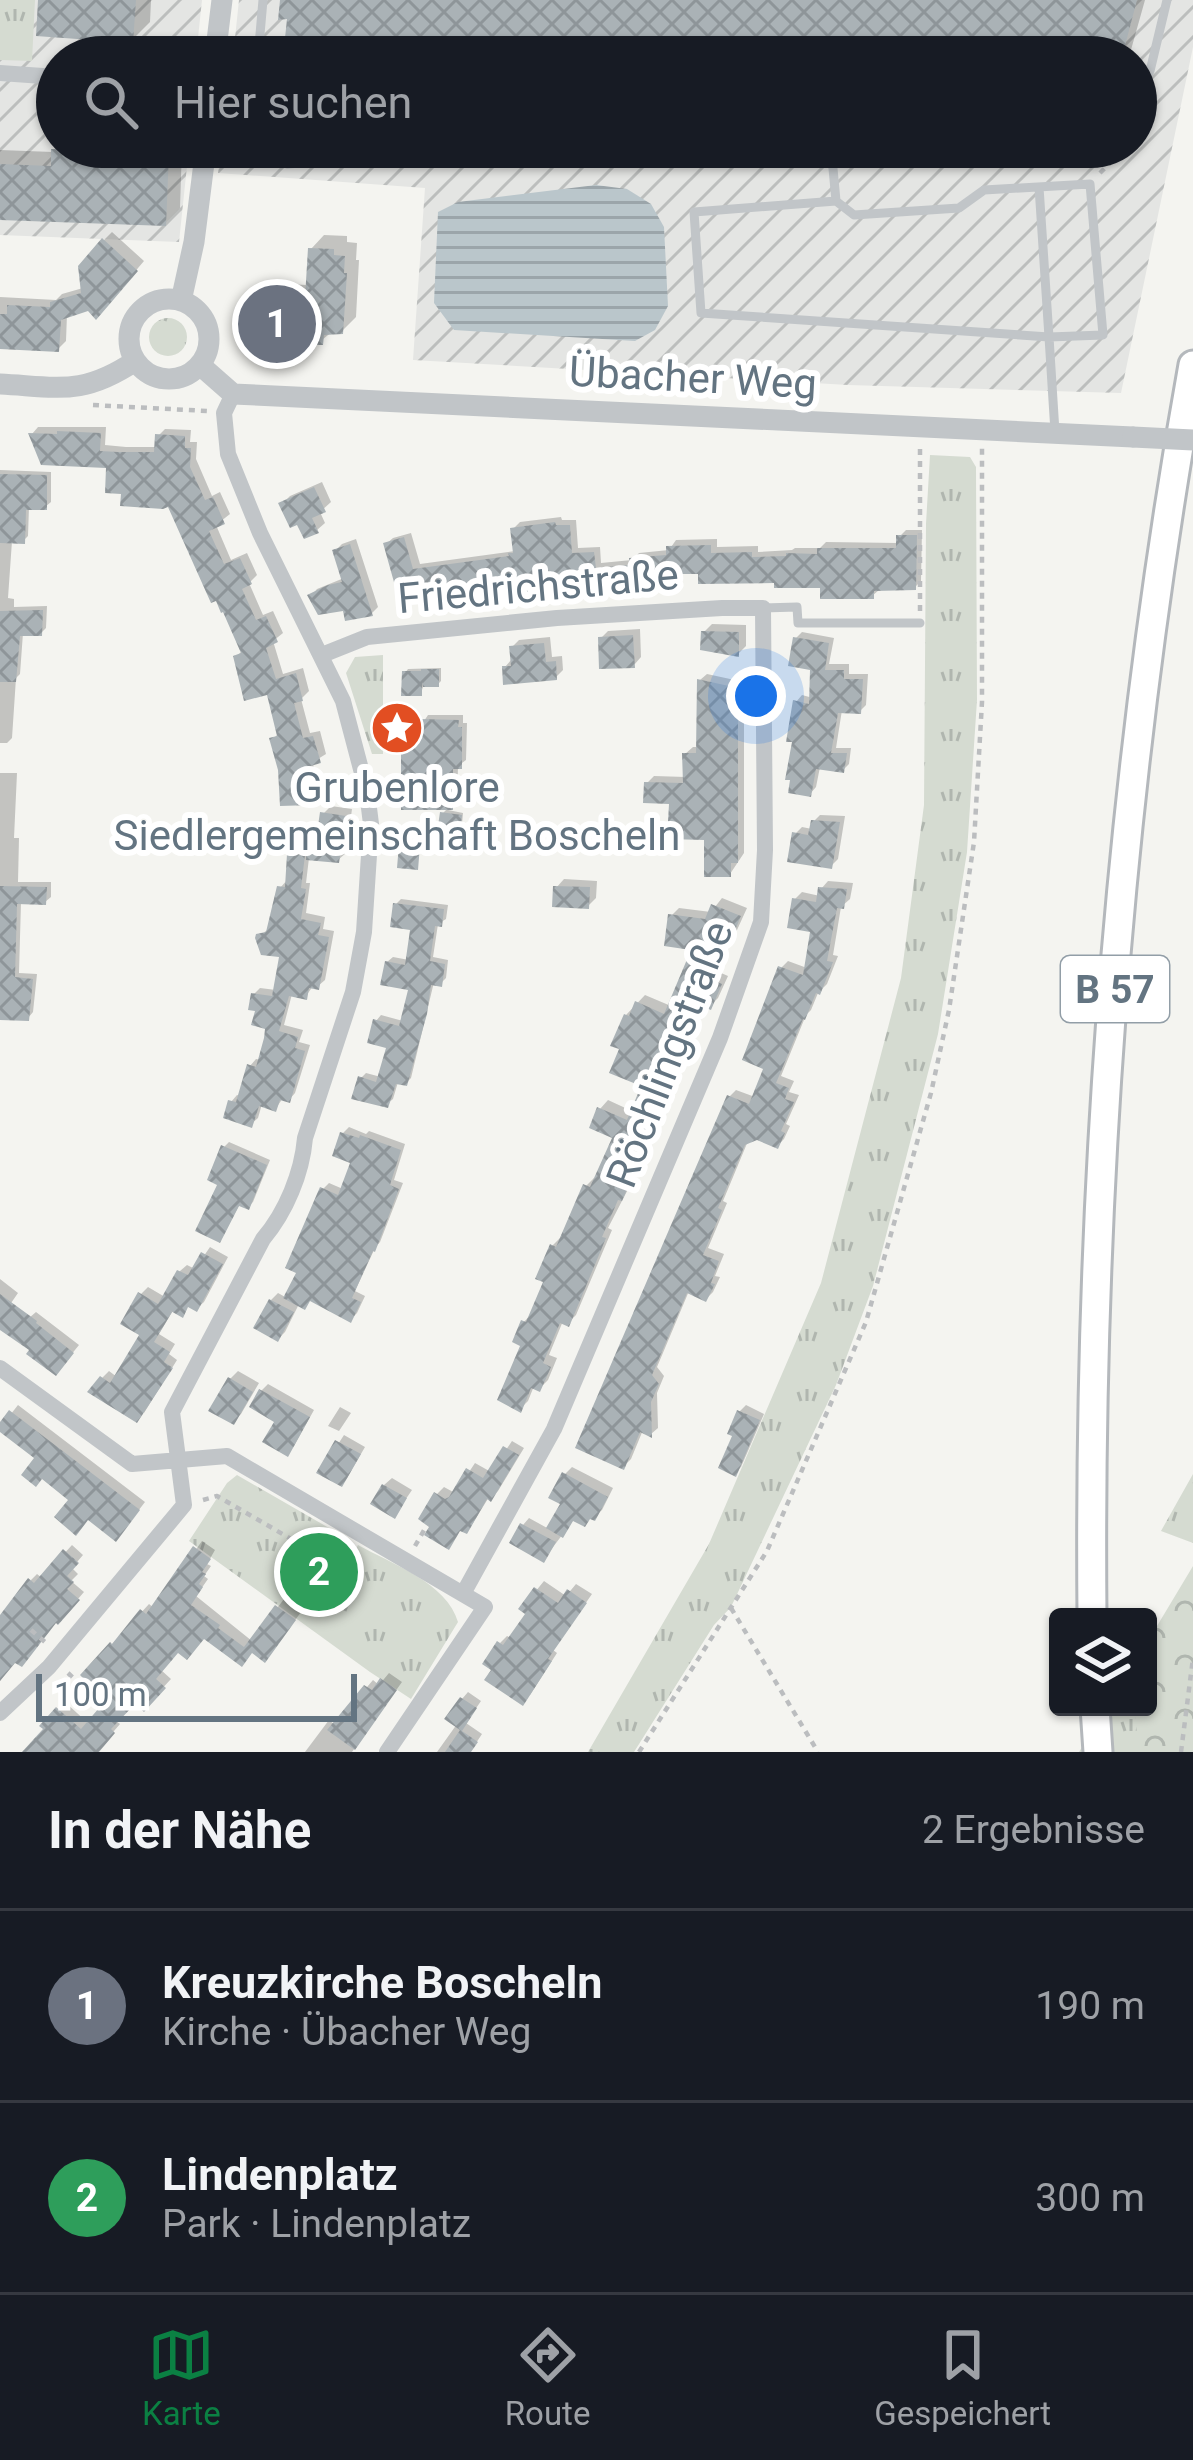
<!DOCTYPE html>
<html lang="de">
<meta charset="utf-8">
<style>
:root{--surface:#171b24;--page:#20242c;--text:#f1f3f6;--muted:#9ea1a6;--line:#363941;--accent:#0b8043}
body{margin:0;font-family:Roboto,sans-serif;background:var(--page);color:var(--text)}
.controls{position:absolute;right:36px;bottom:36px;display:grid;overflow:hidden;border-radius:12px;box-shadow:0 3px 9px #0004}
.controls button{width:108px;height:108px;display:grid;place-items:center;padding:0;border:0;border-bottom:3px solid var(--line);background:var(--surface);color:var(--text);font:60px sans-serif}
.scale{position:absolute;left:36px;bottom:30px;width:321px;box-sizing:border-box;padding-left:12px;border:6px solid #637481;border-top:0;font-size:33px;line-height:42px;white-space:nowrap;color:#637481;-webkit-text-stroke:9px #fff;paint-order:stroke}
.you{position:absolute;left:756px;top:696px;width:42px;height:42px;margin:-30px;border:9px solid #fff;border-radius:50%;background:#1a73e8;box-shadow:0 0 0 18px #1a73e833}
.badge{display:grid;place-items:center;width:78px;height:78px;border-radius:50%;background:var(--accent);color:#fff;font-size:39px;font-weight:700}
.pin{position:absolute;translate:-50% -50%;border:6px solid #fff;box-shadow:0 3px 12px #0006}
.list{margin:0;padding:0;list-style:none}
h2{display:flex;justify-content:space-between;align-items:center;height:156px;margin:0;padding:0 48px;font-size:51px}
h2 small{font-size:39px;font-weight:400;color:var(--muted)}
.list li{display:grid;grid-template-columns:78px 1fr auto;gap:36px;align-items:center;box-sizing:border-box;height:192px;padding:0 48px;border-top:3px solid var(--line)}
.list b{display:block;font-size:45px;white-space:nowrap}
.list p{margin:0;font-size:39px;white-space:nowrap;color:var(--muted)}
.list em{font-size:39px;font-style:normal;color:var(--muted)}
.icon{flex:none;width:66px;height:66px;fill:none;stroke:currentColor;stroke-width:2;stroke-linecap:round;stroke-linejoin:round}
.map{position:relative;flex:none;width:1193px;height:1752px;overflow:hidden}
.search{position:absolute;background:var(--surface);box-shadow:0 3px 9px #0004;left:36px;right:36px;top:36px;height:132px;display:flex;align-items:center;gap:30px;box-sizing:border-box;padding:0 42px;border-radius:66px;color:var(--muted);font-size:45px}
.sheet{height:540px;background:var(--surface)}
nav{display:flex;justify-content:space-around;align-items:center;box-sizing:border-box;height:168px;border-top:3px solid var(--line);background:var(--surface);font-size:33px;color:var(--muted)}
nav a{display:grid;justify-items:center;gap:6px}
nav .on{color:var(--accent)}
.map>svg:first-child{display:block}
</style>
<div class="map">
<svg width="1193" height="1752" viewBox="0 0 1193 1752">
<defs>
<pattern id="industrial-furrows" width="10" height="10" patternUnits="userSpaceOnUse" patternTransform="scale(3)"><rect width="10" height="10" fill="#e4e5e3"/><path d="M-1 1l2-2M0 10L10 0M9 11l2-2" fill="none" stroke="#bcbebd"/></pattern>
<pattern id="grass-tufts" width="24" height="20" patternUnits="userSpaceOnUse" patternTransform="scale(3)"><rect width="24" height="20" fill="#d5dbd1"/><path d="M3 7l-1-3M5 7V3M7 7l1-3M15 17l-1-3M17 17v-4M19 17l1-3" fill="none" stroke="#b0b6af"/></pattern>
<pattern id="forest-crowns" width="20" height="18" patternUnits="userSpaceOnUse" patternTransform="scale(3)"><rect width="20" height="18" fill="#d5dbd1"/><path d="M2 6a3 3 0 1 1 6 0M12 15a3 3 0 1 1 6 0" fill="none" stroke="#b0b6af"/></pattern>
<pattern id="water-rules" width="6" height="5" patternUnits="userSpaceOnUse" patternTransform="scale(3)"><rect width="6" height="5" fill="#bac6cb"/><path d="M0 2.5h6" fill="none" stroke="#9ba5aa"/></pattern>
<pattern id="building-cross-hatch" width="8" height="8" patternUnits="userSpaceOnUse" patternTransform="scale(3)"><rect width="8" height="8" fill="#aab2b6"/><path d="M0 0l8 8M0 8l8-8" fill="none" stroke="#8e9599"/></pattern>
</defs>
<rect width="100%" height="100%" fill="#f4f4f0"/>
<path fill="url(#industrial-furrows)" d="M0,0H202L196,57H57V147H189L179,242L0,235Z
M239,0H1193V47L1121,393L848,385L413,360L425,188L218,173L222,147H1136V57H233Z"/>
<path fill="url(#grass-tufts)" d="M0,0H35L32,61L0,60Z
M149 337a19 19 0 1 1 38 0a19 19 0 1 1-38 0Z
M930,455L970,457L976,467L977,700L967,852L938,1034L873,1286L836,1385L731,1607L714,1625L634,1752H588L709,1544L821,1283L901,978L924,805L926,524Z
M383,655V754H372L346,673L355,657Z
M1193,1474V1543L1161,1531Z
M237,1475L336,1532L333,1539L355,1551L358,1545C392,1564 447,1583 458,1622L411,1699L370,1672L189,1541L227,1483Z
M1107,1707H1136L1139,1752H1079Z"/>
<path fill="url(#forest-crowns)" d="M1193,1566V1752H1138L1135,1707H1148V1641Z"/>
<path fill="url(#water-rules)" d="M596,185L627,189L651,204L664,227L668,306L655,330L635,341L454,330L434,303L438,212L458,202Z"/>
<path fill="#0003" d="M41,0H151L150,22L132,40Z
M283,0H1145L1129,57H286L290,15Z
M58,147H182L180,208L165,223L0,217V150L53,152Z
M112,232L144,261L104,308H88L67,314L66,341L58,349L0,346V297L56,300L62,294L83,288L104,240Z
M324,235L347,236V242L357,243L356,260H359L356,317L342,331H333L312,348L264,298L278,284L309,285L311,249Z
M38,427H106L105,445L126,447H157L158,436L165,429L191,430L190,442H197L196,459L212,496L220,492L230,514L216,525L231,560L247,553L257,575L249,583L263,615L273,611L283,633L273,641L283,674L303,668L309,691L301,699L310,733L320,731L326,754L313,762L317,795L310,802L281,770L273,739L280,732L269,691L236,657L243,650L170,503L124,491L109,465L32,434Z
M0,470L51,472V502L45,507H29L28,536L23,541H12L8,598L14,599V607L47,606L46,628L41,633H23L20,674L16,678L12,738L7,743H0Z
M322,482L331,502L320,512L325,523L317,530L299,521L282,504L290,496Z
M561,517L562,520H576L578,548L600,547L601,563L632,560L639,553L669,550L676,540L717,539V547L758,546V552L792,550L795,548H820L826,542L899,543V537L906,530H922L921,581L915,587L879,590L872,596L823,585L701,571H637L638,577L631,584L581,576L540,580V584L534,590L462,589L401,596L386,544L393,538L411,533L420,564L515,551L513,529L520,522Z
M356,539L378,607L372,613L311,596L317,589L344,578L335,551L342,544Z
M712,624L746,625V646L738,654L704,632Z
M640,629L641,657L634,665L601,638L608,631Z
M802,632L834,638L829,664H849V674H868L866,705L860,711L842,710L836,748H851L849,764L843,770L820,767L816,787L810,794L795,739L796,702L802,695L813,698V668L796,638Z
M550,637L552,657L562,656L563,670L556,677L505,667L511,660L512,647L519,640Z
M441,668V681L438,684H424L421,693L405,673L408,669Z
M707,674L744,682V853L730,874L707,837L672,801L647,783L654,776L686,777L685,754L693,747H699L700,680Z
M428,715H463V723H467L466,760L458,766L457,801L448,810L463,813L461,836L458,839L443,813L449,807L404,730L410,724H422Z
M0,773H17L14,838H19L18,882H51V897L45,902H21L19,973L37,974L33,1012L28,1018L0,1017Z
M331,806L352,809L346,853L338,860L309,858L306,883H310L306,913L325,917L323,929L334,931L325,980L318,986H313L306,996L292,994L284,1025L303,1030L299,1042L310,1045L295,1093L289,1100L283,1098L276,1108L262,1104L258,1118L251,1124L231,1102L237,1095L241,1096L250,1066L256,1059L261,1060L269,1027L258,1009L254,994L260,988L276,990L283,955L259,936L270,928L280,888L288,879L290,856L296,849L309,850L310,841L317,834L323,814Z
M820,815L845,816L838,859L831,866L795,834L802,827L812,829L813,822Z
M564,879L597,881L596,898L588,906L556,888Z
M828,881L853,883L850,899L841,907L833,955L838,956L827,984L818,993L811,1010L806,1015L781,1076L794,1081L789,1092L799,1095L786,1124L790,1126L784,1139L777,1146L758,1137L748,1141L723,1201L727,1203L708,1248L724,1254L715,1276L720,1277L713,1292L706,1299L689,1291L657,1367L664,1376L657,1393L658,1428L651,1434L643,1430L631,1459L624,1466L729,1097L736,1090L755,1097L767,1067L781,968L788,961L807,968L814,930L794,900L802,892L820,896L821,889Z
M722,898L747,908L737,930L729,938L724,936L712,969L728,976L718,998L710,1006L701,1003L686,1039L693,1042L683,1064L675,1072L670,1070L656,1099L666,1104L657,1126L649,1134L643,1131L629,1164L639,1168L608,1228L612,1230L576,1315L568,1323L563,1321L549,1355L557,1358L548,1380L539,1389L534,1386L528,1401L520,1409L524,1322L532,1313L547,1280L552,1246L560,1238L586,1186L594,1178L597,1179L616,1136L600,1109L608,1100L634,1112L645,1084L623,1047L626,1015L645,995L671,1006L695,948L671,916L679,908L711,912Z
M401,899L448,905L446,919L438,924L433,957L448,960L446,978L441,983L434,982L411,1078L406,1083L398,1082L393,1099L387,1104L361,1078L366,1073L381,1077L389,1045L376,1021L381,1015L403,1021L412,987L387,962L393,957L409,960L414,927L396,904Z
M349,1127L366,1134L369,1131L405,1144L394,1180L403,1183L380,1242L375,1248L355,1291L365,1296L357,1313L351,1319L311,1298L299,1304L285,1332L278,1339L271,1300L278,1293L287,1298L300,1272L323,1189L329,1183L343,1189L354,1161L343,1133Z
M229,1142L270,1160L253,1202L248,1207L240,1204L220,1239L224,1147Z
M210,1247L228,1257L204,1302L197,1308L188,1304L182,1314L174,1309L159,1334L175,1344L169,1354L177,1360L144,1413L102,1378L109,1371L117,1377L143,1334L141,1294L148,1287L165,1297L180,1271L187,1265L195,1269Z
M0,1279L18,1293L9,1306L0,1307Z
M36,1312L79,1345L62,1366L29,1318Z
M238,1371L259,1383L241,1414L233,1422L230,1379Z
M268,1384L314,1410L294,1446L261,1391Z
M18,1405L145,1502L122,1532L72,1499L38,1457L0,1428Z
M746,1405L764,1414L741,1467L735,1473L736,1435L740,1411Z
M340,1407L351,1413L339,1431L328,1426Z
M344,1435L365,1447L347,1478L320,1472Z
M512,1441L524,1448L498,1491L491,1498L489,1497L473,1523L466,1531L462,1528L448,1546L437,1494L444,1487L455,1493L475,1463L491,1472Z
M572,1467L613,1488L602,1510L594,1517L575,1518L544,1559L523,1525L529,1518L549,1529L564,1503L565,1474Z
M392,1478L412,1490L395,1515L384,1485Z
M202,1541L215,1550L207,1564L211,1566L204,1576L208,1579L196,1596L252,1641L284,1599L301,1612L272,1652L253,1650L204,1636L178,1649L161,1670L171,1679L144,1708L135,1700L116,1721L120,1724L96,1752H25L47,1729L44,1726L65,1702L89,1724L109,1700L84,1675L149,1604L154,1608Z
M72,1545L83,1555L72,1568L78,1574L71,1581L84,1592L65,1614L16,1659L0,1681V1618L31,1580L37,1574L42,1578Z
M544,1581L566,1596L576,1584L592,1594L553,1650L557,1653L530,1695L500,1643L507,1636L511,1638L529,1613L522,1608Z
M389,1673L402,1682L352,1752H305L329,1720L335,1725L373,1680L379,1685Z
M468,1692L481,1701L466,1723L482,1734L470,1752H437L457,1724L462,1699Z"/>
<path fill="url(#building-cross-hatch)" d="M38,0H136L133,43L36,36Z
M280,0H1137L1122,57H283L287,19L278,20Z
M51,149L169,153L166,226L0,220V164L51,166Z
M102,238L138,271L96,320L88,311L61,320L59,352L0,349V314H7V305L50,307V302L81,293L78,266Z
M308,248L334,249V255L345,256L344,273H347L343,334L324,335L323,345H314L313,351L264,349L265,337H259L261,297L305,298Z
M57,431L101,433L100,451L118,452H154L155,434L185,436V448H191L190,467L205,500L213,497L225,524L209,531L224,564L240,558L252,584L242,589L256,620L266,616L278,642L266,648L276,679L296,673L303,701L294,703L303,738L313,736L321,763L307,767L312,805L280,806L278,770L269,738L277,736L267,695L244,701L233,656L241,653L223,612L221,613L216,601L211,603L168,507L163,509L120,506L121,494L105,493L106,468L41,465L28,433L57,434Z
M0,474L47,475V510H26L25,544L0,543Z
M314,487L326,512L312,518L319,533L304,539L297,525L290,528L278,503Z
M555,522L556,525H570L572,553L594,552L596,568L630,565L629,558L666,555V546L711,545V553L752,552V557L786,556V553L817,554V548H896V535H917L916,590L874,591V599H820V588H774V583L698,584V574H632L633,587L579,590L578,580L534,584L535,593L461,602L460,592L399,600L383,543L404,537L413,569L509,556L508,553H513L510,528Z
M350,544L373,616L345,621L343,611L318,615L307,595L328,585L342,582L332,550Z
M43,610L42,636H20L16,682H0V611Z
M701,631L739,632V657L700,650Z
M633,635L635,668L599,669L598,637Z
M793,637L829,643L825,670H844V679H863L861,714L838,713L831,753H847L844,773L816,769L811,797L788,793L790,780H785L792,742H786L793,700L809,704L810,670L788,666Z
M544,643L546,662L556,661L557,680L503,685L502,666H511L509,646Z
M421,669H439V687H423L422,682V696H401L402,671H421Z
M697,679L738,688V863H731V877H704V840L667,839L669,804L643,803L644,782L683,783L682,753H696Z
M419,719L459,720L458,727H462V769H453V810H401V728H419Z
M320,812L346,816L339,863L306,860L307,840H316Z
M440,812L462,815L459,842L436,840Z
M811,820L840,822L832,869L787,862L792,832L808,835Z
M399,844L420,845L418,870L397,868Z
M287,854L305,855L301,888L306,889L301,919L321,923L318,935L329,937L319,990L309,988L307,1000L289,996L279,1031L298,1037L295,1048L305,1051L290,1103L280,1100L276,1112L259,1106L252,1128L223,1118L228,1100L236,1102L247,1064L256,1067L264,1038L265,1029L251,1025L255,1011L248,1010L251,993L272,996L279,957L261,955L255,938L256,934L266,932L277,886L285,887Z
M0,886L47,887L46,905L17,904L15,977L33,979L29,1021L0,1020Z
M553,886L590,887L589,909L552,907Z
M818,887L847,889L844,909L837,908L827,961L833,962L820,995L816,993L805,1020L803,1019L776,1083L789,1088L785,1099L794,1102L781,1131L785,1133L778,1149L757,1140L745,1145L718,1208L722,1210L703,1255L719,1261L711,1283L715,1284L706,1302L687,1293L652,1375L659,1384L651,1402L652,1438L640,1432L624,1470L575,1448L727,1095L749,1104L763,1069L742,1060L778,966L803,975L810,932L787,928L792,898L816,902Z
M393,903L444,909L442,927L435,926L430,961L445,964L442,987L431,985L427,1014L407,1086L396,1084L388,1108L351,1099L358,1076L376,1082L386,1048L367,1043L373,1019L399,1026L408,990L380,985L385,961L405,965L410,930L390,927Z
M711,904L741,916L730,942L721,938L706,977L722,984L711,1010L698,1005L680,1048L687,1050L676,1076L666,1072L650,1108L660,1112L649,1138L640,1133L623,1172L633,1176L622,1201L618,1200L602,1237L606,1238L569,1327L560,1323L543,1363L551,1367L540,1392L531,1388L521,1413L497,1400L520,1346L512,1342L521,1320L526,1322L543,1282L535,1279L550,1244L556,1247L583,1184L590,1187L612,1138L589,1128L597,1107L627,1120L641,1086L609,1073L619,1049L610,1046L624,1014L629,1016L635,1001L664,1014L691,950L664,946L668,914L705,919Z
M340,1132L359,1138L360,1135L401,1150L390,1185L399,1189L375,1252L373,1251L352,1298L361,1302L351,1323L310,1301L305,1310L283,1298L296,1273L285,1268L320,1187L338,1195L350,1163L332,1156Z
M221,1145L267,1165L249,1210L239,1206L220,1243L195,1231L217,1185L207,1180Z
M201,1252L223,1264L197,1312L188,1307L183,1318L169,1310L172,1312L154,1342L170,1352L164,1362L173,1368L137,1423L87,1392L100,1376L110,1383L139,1335L120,1324L138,1292L158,1304L177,1270L188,1275Z
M0,1294L37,1321L36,1323L74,1353L56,1376L26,1354L29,1350L0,1330Z
M269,1299L294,1312L278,1342L253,1328Z
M228,1377L253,1392L234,1425L208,1411Z
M259,1389L310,1417L288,1457L262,1442L274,1422L249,1407Z
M9,1410L140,1510L116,1542L88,1520L76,1536L54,1517L68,1500L42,1479L36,1487L21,1475L34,1458L0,1432V1422Z
M737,1410L760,1420L736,1477L718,1468L732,1436L727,1434Z
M335,1440L361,1454L342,1487L316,1473Z
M503,1446L519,1455L491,1502L487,1499L467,1534L460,1531L449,1550L424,1535L429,1527L418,1519L434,1492L445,1499L449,1497L466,1468L483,1478Z
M562,1472L608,1497L595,1521L590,1519L585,1527L573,1521L563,1538L546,1528L560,1504L548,1498Z
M382,1484L407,1498L395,1519L370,1504Z
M520,1523L556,1542L544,1563L509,1543Z
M193,1546L211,1559L202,1572L206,1574L199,1584L203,1587L191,1605L220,1625L218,1628L244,1647L275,1605L296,1620L265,1663L252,1653L242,1667L204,1639L187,1660L178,1653L156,1679L166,1688L144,1712L135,1704L111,1729L115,1733L99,1752H22L43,1729L39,1726L56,1707L81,1729L105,1701L80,1675L110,1642L112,1644L140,1609L146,1614Z
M63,1549L79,1563L67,1576L74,1582L67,1589L80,1600L58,1625L56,1623L22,1667L15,1663L0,1681V1615L28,1578L34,1583Z
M534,1587L558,1603L567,1589L587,1603L548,1659L552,1661L523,1706L484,1680L491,1670L482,1664L497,1641L503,1645L525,1614L518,1609Z
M380,1678L397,1690L355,1750L327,1730L364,1685L372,1690Z
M460,1697L477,1708L462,1731L478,1742L471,1752H445L460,1730L444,1719Z"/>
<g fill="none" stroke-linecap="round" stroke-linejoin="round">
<g stroke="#b4b8bc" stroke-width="33">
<path id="primary" d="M1092,1617C1088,1198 1119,778 1193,365
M1095,1707L1098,1752"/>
</g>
<path stroke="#bbbdbf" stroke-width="4.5" stroke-dasharray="6 6" stroke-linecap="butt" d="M1100,173L1109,164L1108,147
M93,405L207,411
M920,449V611
M203,1500L217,1496L355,1576
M415,1546L427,1525
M731,1608L818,1752
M31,1630L45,1642
M68,1673L85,1689
M639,1752L767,1551L866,1322L931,1093L949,1010L974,842L982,702V448
M1181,1752L1193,1658"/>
<path stroke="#c1c5c8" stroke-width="9" d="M258,57L263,0
M1136,97L1150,71L1167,0
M264,147L266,151L287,164L535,147
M831,147L836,201
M1039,187L1049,337L1103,335L1090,184L984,190L959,208L854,215L836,201L694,212L701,313L1049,337L1055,432
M763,608L797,607L798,623H920"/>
<path stroke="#c1c5c8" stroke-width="16" d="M0,73L57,77
M322,655L367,637L557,618L722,608H763L765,850L761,922L720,1038L554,1429L464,1592
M0,1368L132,1464L227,1456L485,1607L387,1752
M0,1713L49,1667L184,1505L172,1412L263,1239C286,1212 302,1173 305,1138L353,992L364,932L371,824L367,792L343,701L260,533L228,454L224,413L233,394"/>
<path stroke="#c1c5c8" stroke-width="21" d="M215,57L222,0
M129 339a40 40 0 1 1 80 0a40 40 0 1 1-80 0Z
M181,301L194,242L206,147
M200,365L233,394L1133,437
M0,384C59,387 83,396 135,361"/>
<use href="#primary" stroke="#fff" stroke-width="27"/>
<path stroke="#c1c5c8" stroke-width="21" d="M1133,437L1193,440"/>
</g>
<defs>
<g id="sight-disc" transform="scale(2.7)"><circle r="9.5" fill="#e24e22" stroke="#fff"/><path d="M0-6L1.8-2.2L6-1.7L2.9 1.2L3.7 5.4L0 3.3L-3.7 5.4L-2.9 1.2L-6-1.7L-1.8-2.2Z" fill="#fff"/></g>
</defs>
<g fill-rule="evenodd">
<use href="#sight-disc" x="397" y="728"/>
</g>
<g text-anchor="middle" stroke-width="12" stroke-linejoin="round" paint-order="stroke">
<rect fill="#fff" stroke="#929ea7" stroke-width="3" x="1061" y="956" width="108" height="66" rx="9"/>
<g font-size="39" font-weight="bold" fill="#637481">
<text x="1115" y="1003">B 57</text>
</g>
<g font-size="42" fill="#637481" stroke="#fff">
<text transform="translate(693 377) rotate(3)" y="15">Übacher Weg</text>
<text transform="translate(538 586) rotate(-5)" y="15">Friedrichstraße</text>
<text transform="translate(669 1054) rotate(-69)" y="15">Röchlingstraße</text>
</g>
<g font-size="42" fill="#637481" stroke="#fff">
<text x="397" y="802">Grubenlore<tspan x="397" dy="48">Siedlergemeinschaft Boscheln</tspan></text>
</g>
</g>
</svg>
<div class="controls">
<button><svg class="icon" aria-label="layers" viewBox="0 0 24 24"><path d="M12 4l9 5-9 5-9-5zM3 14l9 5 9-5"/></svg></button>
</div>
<div class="scale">100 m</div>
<div class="you"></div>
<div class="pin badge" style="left:277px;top:324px;background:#6b7280">1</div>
<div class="pin badge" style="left:319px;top:1572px;background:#2e9e5b">2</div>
<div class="search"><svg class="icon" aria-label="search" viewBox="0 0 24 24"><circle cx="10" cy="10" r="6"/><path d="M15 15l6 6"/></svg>Hier suchen</div>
</div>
<section class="sheet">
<h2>In der Nähe<small>2 Ergebnisse</small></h2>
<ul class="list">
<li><span class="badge" style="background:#6b7280">1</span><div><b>Kreuzkirche Boscheln</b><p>Kirche · Übacher Weg</p></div><em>190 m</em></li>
<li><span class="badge" style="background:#2e9e5b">2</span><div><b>Lindenplatz</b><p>Park · Lindenplatz</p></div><em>300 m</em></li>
</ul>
</section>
<nav>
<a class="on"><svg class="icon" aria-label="map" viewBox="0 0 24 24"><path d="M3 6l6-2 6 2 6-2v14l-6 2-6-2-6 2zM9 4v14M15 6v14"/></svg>Karte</a>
<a><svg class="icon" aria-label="directions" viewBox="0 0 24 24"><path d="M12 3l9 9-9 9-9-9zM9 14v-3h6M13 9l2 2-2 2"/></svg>Route</a>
<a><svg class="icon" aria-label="saved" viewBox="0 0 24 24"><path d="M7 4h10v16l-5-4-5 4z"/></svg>Gespeichert</a>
</nav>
